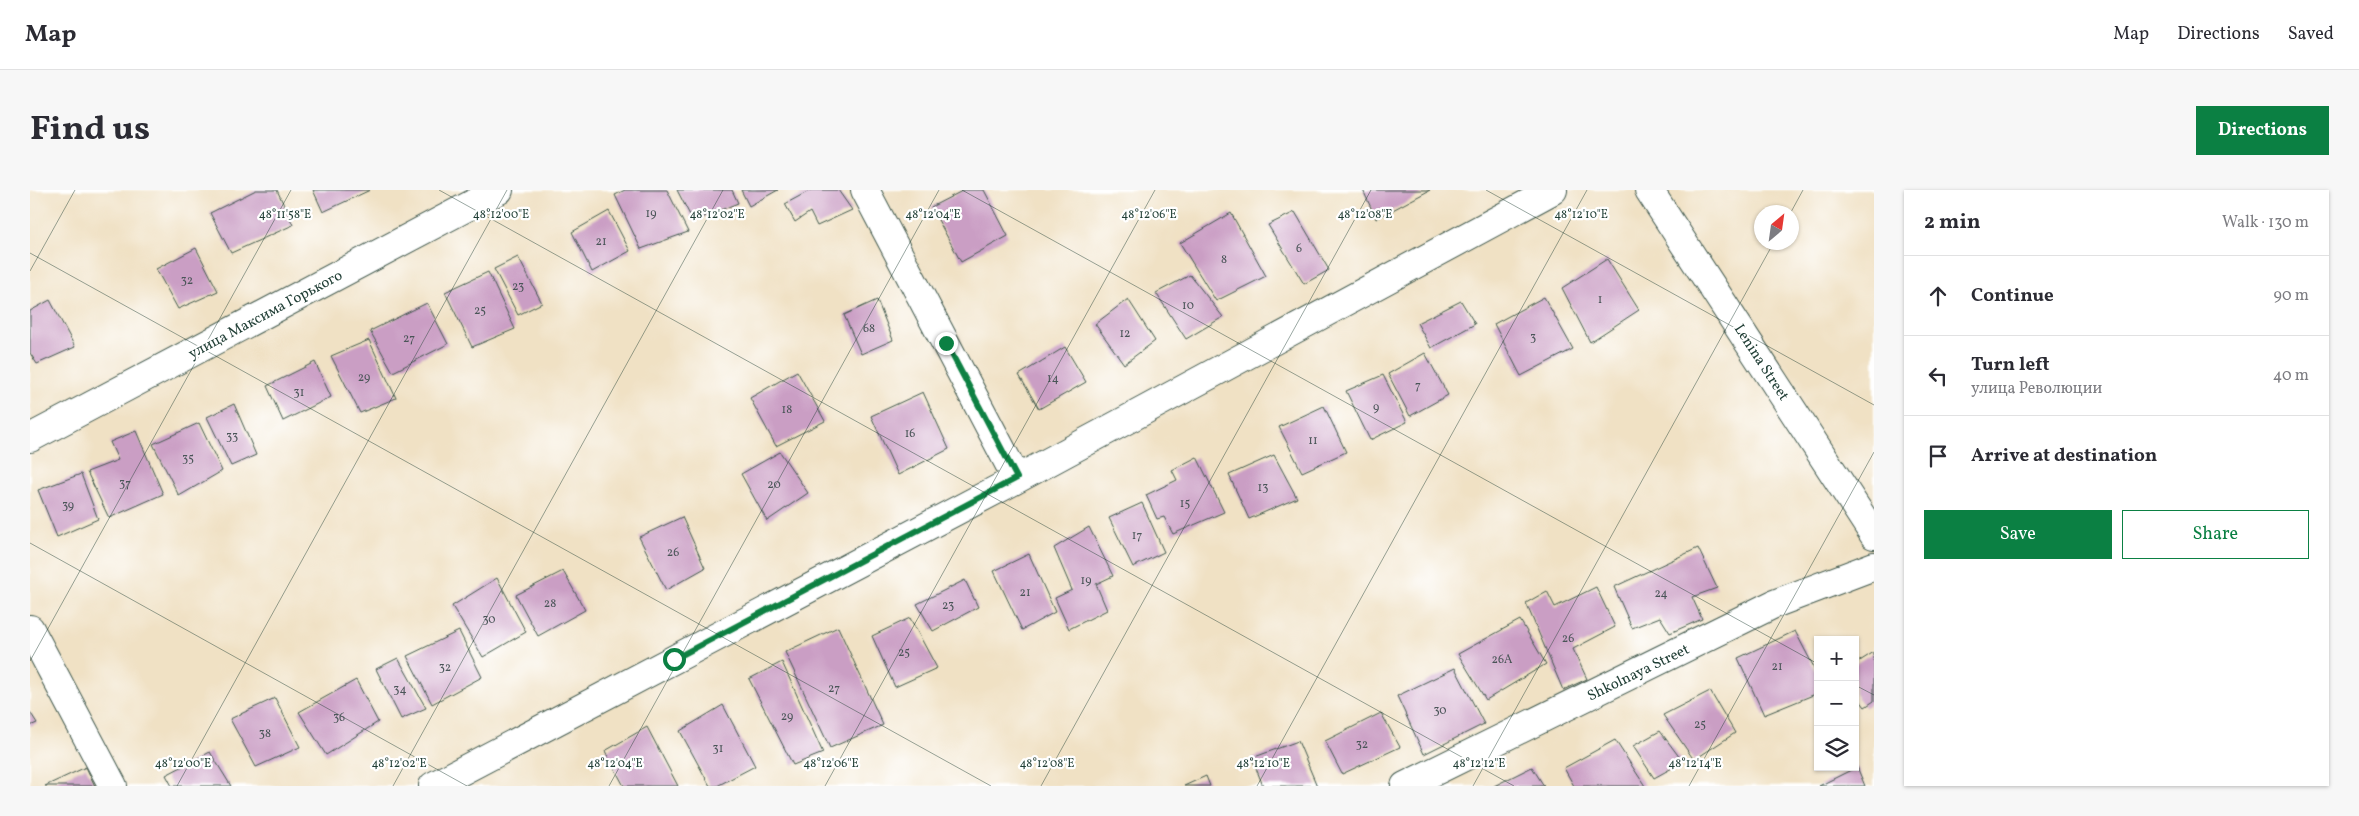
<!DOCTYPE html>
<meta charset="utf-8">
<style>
:root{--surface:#fff;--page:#f7f7f7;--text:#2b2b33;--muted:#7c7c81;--line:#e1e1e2;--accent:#0b8043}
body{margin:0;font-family:Vollkorn,serif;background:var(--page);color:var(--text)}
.controls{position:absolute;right:15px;bottom:15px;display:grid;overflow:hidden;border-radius:0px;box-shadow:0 1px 4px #0004}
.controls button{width:45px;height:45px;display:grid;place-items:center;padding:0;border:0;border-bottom:1px solid var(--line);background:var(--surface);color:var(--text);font:25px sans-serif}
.compass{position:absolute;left:1724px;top:15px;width:45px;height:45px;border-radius:50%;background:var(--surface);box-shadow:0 1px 4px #0004;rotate:29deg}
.stop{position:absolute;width:15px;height:15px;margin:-11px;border:4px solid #0b8043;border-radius:50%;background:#fff}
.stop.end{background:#0b8043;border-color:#fff;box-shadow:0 1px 5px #0008}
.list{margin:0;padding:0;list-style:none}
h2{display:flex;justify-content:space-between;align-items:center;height:65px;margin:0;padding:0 20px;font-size:21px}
h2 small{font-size:16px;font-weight:400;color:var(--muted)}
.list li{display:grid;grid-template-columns:32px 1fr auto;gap:15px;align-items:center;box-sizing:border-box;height:80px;padding:0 20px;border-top:1px solid var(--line)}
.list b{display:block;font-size:19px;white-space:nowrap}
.list p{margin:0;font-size:16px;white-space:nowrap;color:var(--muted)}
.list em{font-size:16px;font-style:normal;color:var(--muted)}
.actions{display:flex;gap:10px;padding:15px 20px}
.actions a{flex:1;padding:11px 0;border:1px solid var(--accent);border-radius:0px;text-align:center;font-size:18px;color:var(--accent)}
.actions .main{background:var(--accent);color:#fff}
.icon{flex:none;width:28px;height:28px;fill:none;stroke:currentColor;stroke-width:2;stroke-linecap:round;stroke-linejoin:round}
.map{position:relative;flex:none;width:1844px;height:596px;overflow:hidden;border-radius:0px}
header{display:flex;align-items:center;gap:30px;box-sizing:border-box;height:70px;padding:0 25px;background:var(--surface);border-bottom:1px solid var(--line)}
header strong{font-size:24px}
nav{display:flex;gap:28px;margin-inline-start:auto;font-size:18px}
.intro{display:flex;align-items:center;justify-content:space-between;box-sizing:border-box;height:120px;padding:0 30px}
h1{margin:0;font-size:35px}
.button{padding:12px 22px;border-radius:0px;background:var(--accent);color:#fff;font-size:18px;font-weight:700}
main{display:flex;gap:30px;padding:0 30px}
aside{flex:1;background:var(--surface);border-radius:0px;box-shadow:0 1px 4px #0004}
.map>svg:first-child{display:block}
</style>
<header>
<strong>Map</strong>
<nav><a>Map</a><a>Directions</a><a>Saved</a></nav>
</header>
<div class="intro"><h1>Find us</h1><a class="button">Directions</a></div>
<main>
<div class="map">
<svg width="1844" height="596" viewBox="0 0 1844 596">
<rect width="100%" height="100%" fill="#fff"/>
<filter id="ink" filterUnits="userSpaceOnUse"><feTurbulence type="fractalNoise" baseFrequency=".02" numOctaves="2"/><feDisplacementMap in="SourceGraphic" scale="10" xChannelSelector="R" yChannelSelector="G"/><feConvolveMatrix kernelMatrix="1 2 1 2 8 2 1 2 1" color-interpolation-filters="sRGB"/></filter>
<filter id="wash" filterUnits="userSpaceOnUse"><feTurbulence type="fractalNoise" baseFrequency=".0096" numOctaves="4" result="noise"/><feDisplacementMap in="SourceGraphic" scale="20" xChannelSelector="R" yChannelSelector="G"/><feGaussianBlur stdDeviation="1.12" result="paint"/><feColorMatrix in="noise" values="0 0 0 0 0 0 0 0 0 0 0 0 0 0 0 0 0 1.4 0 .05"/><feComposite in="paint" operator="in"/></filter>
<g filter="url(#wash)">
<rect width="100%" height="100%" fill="#f0e1c4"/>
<g id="blocks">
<path fill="#ca9ec4" d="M226,0H247L263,35L201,63L180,23Z
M283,0H340L293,22Z
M595,0H637L658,42L611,59L585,5Z
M647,0H702L708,13L663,31Z
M711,0H748L719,16Z
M781,0H808L822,20L787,36L780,22L765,32L755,14Z
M934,0H954L978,46L931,72L901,17Z
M1333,0H1400L1346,29Z
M579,21L600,61L562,82L542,42Z
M1265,22L1299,80L1274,94L1238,35Z
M1201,23L1236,86L1186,111L1150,53Z
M166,58L188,101L148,119L126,79Z
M488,67L512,113L488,125L464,79Z
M1577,69L1609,120L1560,152L1532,98Z
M458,82L485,139L442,157L415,102Z
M1160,85L1193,127L1156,149L1126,103Z
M1514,107L1543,159L1491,186L1464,134Z
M1098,109L1125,151L1094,174L1065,134Z
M20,110L45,157L7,174L0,163V121Z
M847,110L863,150L831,164L814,125Z
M1431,111L1445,134L1401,158L1387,133Z
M397,113L418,154L363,182L340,141Z
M339,150L366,208L330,223L301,166Z
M1035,157L1056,192L1009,219L989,185Z
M1395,163L1418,205L1380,226L1358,184Z
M285,172L301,207L253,231L237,196Z
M767,181L795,231L746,256L720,208Z
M1353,185L1377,232L1340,250L1316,201Z
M893,202L919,259L868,285L841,226Z
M204,214L226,265L201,276L177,227Z
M1294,216L1316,262L1272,282L1249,237Z
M169,233L192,281L149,306L123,254Z
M106,241L133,304L79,328L57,282L88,270L80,252Z
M750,262L778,303L737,331L711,284Z
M1244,265L1267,308L1219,329L1199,285Z
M1167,267L1194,322L1143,344L1134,327L1127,329L1116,305L1147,290L1142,280Z
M51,284L68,329L27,347L8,300Z
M1112,313L1134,362L1103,377L1079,328Z
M652,327L675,378L636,400L609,347Z
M1059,337L1083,386L1066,394L1077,420L1039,439L1025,408L1042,400L1024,358Z
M1668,358L1687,398L1662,407L1672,429L1640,443L1630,427L1602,438L1584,397Z
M999,364L1025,422L992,440L964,381Z
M533,381L555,420L508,446L486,405Z
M467,388L496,442L453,467L422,416Z
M935,390L948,417L903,441L887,414Z
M1566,397L1585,437L1543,459L1557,489L1533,500L1496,413L1517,401L1525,417Z
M880,428L907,478L865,497L842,446Z
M1490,430L1516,474L1456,510L1428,464Z
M808,437L853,535L800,558L755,462Z
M429,441L452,487L402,514L377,466Z
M1765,441L1788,485V503L1734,525L1708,468Z
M1844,462V511L1835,517L1825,504V474Z
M368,468L396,518L371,529L346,479Z
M752,472L793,563L763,575L719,489Z
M1425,478L1454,534L1394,564L1367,506Z
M326,490L348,532L296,565L269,522Z
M1680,501L1705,543L1664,570L1633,525Z
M245,508L270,557L226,577L200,529Z
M693,515L725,576L687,596H680L650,541Z
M0,522L7,533L0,536Z
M1351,523L1370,557L1312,584L1295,551Z
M617,537L648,596H594L575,561Z
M1630,541L1653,572L1624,588L1603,556Z
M1585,550L1615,596H1544L1534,578Z
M1268,551L1287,596H1233L1222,568Z
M180,562L201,596H142L136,585Z
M56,577L65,596H15Z
M1502,577L1514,596H1464Z
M1827,577L1835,596H1789Z
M1176,586L1180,596H1154Z"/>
</g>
</g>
<g filter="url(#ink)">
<use href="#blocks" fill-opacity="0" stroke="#3e564a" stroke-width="1"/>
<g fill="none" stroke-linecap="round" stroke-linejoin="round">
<g stroke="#3e564a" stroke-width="30">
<path id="minor" d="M835,0L987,289
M1619,0L1844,345
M0,248L469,0
M0,439L83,596
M403,596L987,289L1523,0
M1375,596L1744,414L1844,376"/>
</g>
<use href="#minor" stroke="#fff" stroke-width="28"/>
</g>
</g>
<g fill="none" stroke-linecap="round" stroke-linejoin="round" filter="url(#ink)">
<path stroke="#0b8043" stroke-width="6" d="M644,469L987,288L916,153"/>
</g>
<path fill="none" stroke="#1f3d34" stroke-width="1" stroke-opacity="0.45" d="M409,0L1484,596M932,0L1788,474M1456,0L1844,215M1761,22L1773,0M0,63L961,596M0,81L45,0M0,353L437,596M0,471L261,0M1825,495L1844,505M147,596L477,0M363,596L693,0M579,596L909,0M795,596L1125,0M1011,596L1341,0M1227,596L1557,0M1443,596L1744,52M1659,596L1844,262"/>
<g text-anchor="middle" stroke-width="4.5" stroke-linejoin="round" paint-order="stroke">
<g font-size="12" fill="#4a5558">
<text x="621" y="27">19</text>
<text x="571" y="55">21</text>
<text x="1269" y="62">6</text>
<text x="1194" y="73">8</text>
<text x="157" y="94">32</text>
<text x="488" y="100">23</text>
<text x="1570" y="113">1</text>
<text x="1158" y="119">10</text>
<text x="450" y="124">25</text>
<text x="839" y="142">68</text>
<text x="1095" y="147">12</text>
<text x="1503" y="151">3</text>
<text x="379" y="152">27</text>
<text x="334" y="191">29</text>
<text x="1023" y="192">14</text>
<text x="1388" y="199">7</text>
<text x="269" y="206">31</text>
<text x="1346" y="221">9</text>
<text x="757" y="223">18</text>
<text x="880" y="247">16</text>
<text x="202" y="250">33</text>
<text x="1283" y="254">11</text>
<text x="158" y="272">35</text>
<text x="95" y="297">37</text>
<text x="744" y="298">20</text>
<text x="1233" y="301">13</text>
<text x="1155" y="317">15</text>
<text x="38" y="319">39</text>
<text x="1107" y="349">17</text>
<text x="643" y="366">26</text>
<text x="1056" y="394">19</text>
<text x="995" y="406">21</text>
<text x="1631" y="407">24</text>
<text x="520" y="417">28</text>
<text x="918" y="419">23</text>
<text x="459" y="433">30</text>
<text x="1538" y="452">26</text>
<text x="874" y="466">25</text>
<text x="1472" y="473">26А</text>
<text x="1747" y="480">21</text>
<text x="415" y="481">32</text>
<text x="804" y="502">27</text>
<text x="370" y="503">34</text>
<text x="1410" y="524">30</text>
<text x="757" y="530">29</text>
<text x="309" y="531">36</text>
<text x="1670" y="538">25</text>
<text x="235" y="547">38</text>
<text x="1332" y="558">32</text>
<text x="688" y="562">31</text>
</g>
<g font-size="15" fill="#1f3d34" stroke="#fff">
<text transform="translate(235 124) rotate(-28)" y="5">улица Максима Горького</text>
<text transform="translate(1732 172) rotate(57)" y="5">Lenina Street</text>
<text transform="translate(1608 482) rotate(-26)" y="5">Shkolnaya Street</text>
</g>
</g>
<g font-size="12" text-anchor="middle" fill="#1f3d34" stroke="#fff" stroke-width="4.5" stroke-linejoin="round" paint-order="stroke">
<text x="255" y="28">48°11'58"E</text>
<text x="471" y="28">48°12'00"E</text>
<text x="687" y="28">48°12'02"E</text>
<text x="903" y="28">48°12'04"E</text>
<text x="1119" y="28">48°12'06"E</text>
<text x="1335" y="28">48°12'08"E</text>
<text x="1551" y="28">48°12'10"E</text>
<text x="153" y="577">48°12'00"E</text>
<text x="369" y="577">48°12'02"E</text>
<text x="585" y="577">48°12'04"E</text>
<text x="801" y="577">48°12'06"E</text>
<text x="1017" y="577">48°12'08"E</text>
<text x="1233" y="577">48°12'10"E</text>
<text x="1449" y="577">48°12'12"E</text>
<text x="1665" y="577">48°12'14"E</text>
</g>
</svg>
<div class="controls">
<button>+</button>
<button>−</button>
<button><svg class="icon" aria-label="layers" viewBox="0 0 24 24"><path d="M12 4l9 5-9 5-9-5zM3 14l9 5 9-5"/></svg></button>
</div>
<svg class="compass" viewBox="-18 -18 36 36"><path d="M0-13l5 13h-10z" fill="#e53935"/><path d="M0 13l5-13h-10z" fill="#7c7c81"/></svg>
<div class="stop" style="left:644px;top:469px"></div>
<div class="stop end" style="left:916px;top:153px"></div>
</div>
<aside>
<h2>2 min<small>Walk · 130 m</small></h2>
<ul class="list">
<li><svg class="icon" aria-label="ahead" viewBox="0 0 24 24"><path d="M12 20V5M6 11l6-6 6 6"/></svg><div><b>Continue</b></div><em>90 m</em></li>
<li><svg class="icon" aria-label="left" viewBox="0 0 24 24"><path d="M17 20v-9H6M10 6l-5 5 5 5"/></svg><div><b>Turn left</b><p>улица Революции</p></div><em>40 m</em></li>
<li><svg class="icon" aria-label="arrive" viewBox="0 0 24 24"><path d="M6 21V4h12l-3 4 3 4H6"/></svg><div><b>Arrive at destination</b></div></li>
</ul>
<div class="actions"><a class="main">Save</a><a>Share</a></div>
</aside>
</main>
